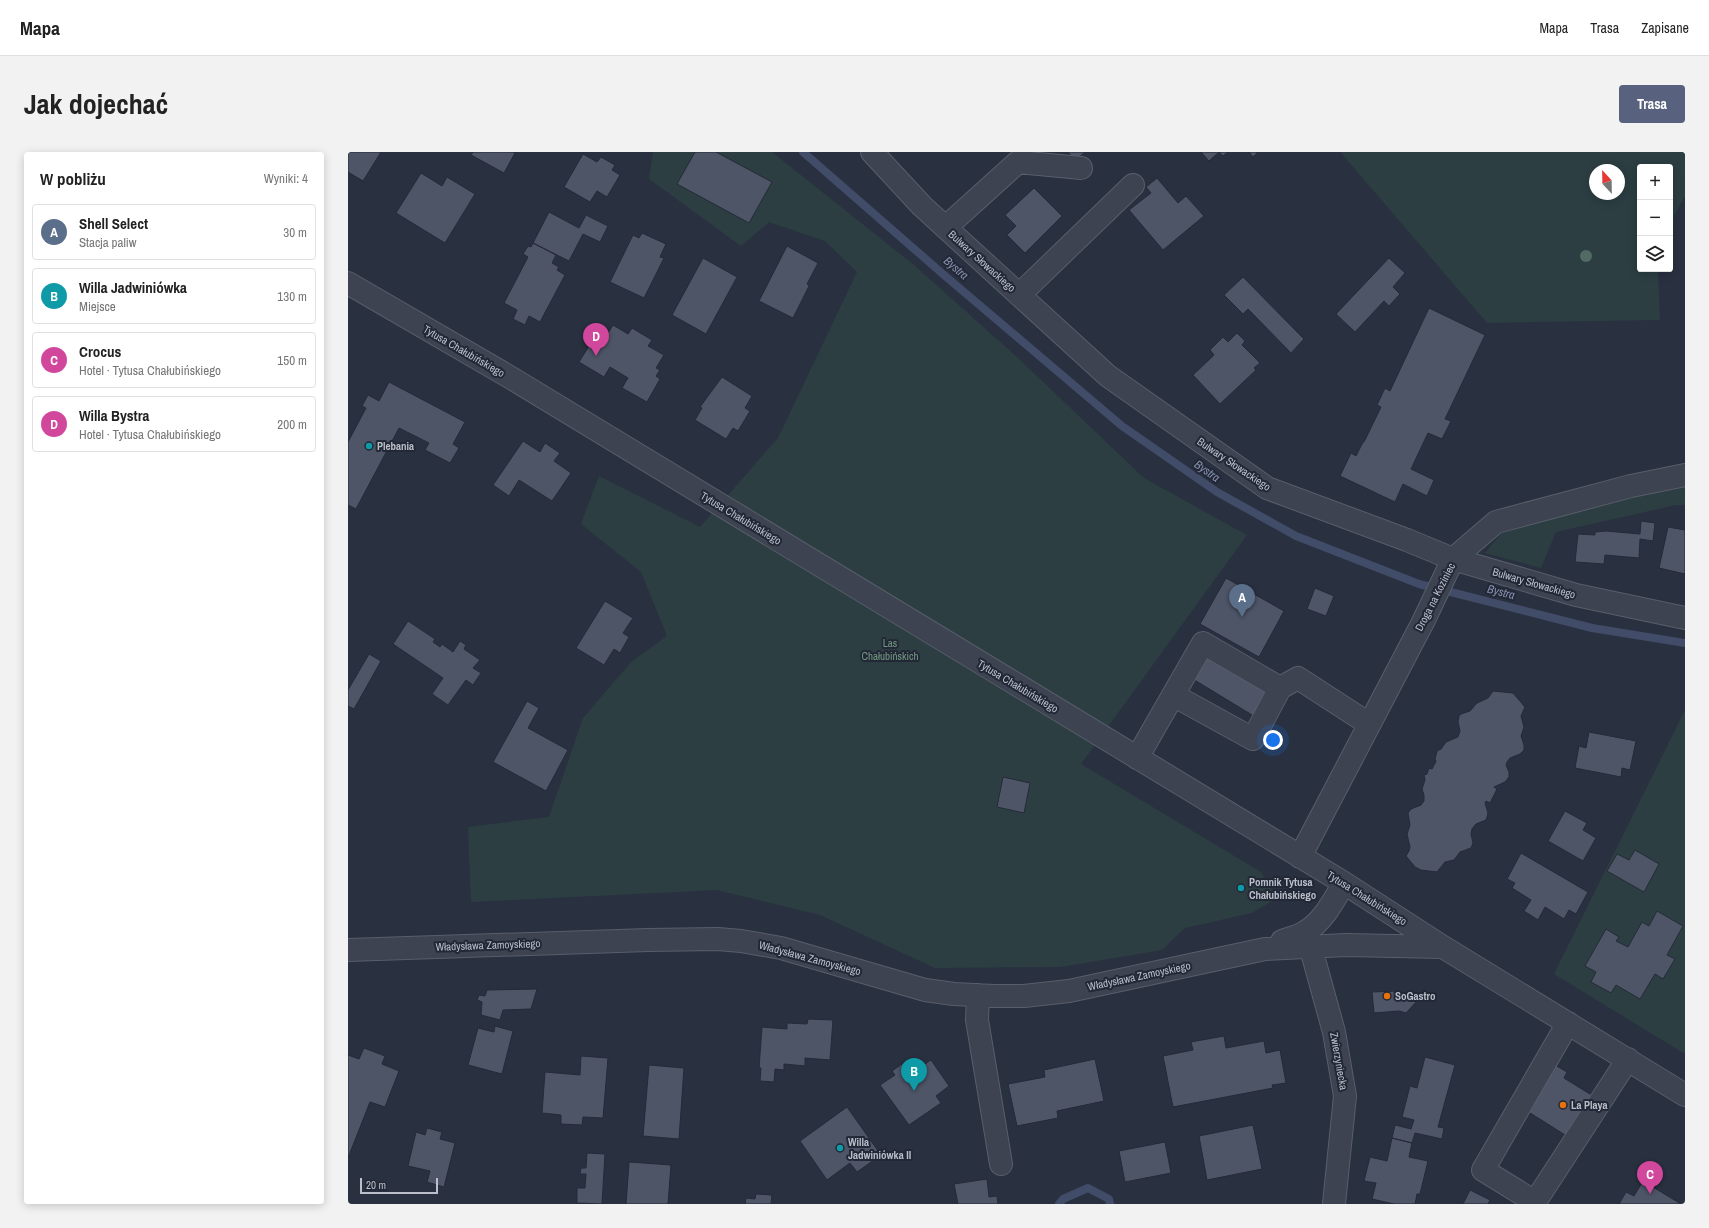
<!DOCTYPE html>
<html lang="pl">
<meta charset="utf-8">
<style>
:root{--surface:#fff;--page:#f2f2f2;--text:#222;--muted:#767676;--line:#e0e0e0;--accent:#58627e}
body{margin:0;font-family:"Archivo Narrow",sans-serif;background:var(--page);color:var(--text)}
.controls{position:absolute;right:12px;top:12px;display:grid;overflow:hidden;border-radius:4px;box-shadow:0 2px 10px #0003}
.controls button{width:36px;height:36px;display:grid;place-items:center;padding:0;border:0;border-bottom:1px solid var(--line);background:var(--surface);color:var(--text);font:20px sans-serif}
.compass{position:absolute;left:1241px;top:12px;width:36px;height:36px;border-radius:50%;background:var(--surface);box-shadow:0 2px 10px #0003;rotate:338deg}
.scale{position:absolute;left:12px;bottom:10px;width:78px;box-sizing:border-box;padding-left:4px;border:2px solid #babfca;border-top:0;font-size:11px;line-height:14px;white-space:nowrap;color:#babfca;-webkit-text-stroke:3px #222836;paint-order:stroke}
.you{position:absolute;left:925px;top:588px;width:14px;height:14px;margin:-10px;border:3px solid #fff;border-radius:50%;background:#1a73e8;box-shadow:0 0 0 6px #1a73e833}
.badge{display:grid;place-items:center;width:26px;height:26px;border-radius:50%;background:var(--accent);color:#fff;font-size:13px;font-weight:700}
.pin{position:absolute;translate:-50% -33px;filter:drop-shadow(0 1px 2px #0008)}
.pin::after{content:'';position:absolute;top:21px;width:14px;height:12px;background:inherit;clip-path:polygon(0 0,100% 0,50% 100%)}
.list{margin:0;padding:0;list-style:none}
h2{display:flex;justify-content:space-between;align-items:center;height:52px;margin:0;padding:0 16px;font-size:17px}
h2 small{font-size:13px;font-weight:400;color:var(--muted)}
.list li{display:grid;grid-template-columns:26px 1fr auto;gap:12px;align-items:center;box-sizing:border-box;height:56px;margin:0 8px 8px;padding:0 8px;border:1px solid var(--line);border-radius:4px}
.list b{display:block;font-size:15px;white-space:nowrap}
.list p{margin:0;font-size:13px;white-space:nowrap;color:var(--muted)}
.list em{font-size:13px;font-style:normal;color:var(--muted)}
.icon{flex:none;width:22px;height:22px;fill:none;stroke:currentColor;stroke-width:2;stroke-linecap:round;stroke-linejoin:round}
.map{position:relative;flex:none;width:1337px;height:1052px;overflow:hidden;border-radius:4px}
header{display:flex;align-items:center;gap:24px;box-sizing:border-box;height:56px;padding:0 20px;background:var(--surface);border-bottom:1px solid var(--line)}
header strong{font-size:19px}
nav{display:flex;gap:22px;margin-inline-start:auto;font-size:14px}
.intro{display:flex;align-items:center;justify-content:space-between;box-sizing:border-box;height:96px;padding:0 24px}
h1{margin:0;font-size:28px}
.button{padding:10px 18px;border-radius:4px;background:var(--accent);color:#fff;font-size:14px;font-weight:700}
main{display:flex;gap:24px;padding:0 24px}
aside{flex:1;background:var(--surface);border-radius:4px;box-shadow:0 2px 10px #0003}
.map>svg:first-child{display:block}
</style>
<header>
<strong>Mapa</strong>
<nav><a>Mapa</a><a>Trasa</a><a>Zapisane</a></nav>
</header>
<div class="intro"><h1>Jak dojechać</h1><a class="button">Trasa</a></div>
<main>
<aside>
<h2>W pobliżu<small>Wyniki: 4</small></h2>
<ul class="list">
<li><span class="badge" style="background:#5c6f8a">A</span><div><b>Shell Select</b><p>Stacja paliw</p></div><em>30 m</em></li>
<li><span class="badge" style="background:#0f9aa8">B</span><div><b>Willa Jadwiniówka</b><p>Miejsce</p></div><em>130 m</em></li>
<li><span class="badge" style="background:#d1479c">C</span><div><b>Crocus</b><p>Hotel · Tytusa Chałubińskiego</p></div><em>150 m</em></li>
<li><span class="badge" style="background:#d1479c">D</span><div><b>Willa Bystra</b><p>Hotel · Tytusa Chałubińskiego</p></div><em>200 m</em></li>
</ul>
</aside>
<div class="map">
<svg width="1337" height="1052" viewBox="0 0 1337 1052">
<rect width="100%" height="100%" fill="#293040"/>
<path fill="#2c3e42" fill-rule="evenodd" d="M305,0H424L566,113L670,206L796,326L899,383L733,612L913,720L929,746L904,761L837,776L814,798L712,815L587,816L472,763L369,738L123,750L120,675L201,665L235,566L283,510L319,484L293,420L233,372L251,324L352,375L430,286L509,120L477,89L421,70L393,94L301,27Z
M994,0H1337V44L1322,72V15H1292V117H1310L1312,168L1139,171L993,1ZM1247,18H1271V42H1247Z
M1337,333V353H1328L1208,380L1193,416L1137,401L1158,376L1210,362Z
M1337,558V902L1206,822Z"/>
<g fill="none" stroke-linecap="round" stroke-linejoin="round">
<path stroke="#414c68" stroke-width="8" d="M455,0L596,123L774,274L869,340L948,384L1071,432L1244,476L1337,491
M711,1052L715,1047L740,1036L761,1047L762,1052"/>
</g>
<path fill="#4e5567" stroke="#242a38" d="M0,0H33L15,29L0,20Z
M125,0H165L167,1L156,21L123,3Z
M347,0H368L424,30L401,71L329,32Z
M720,0H737L727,9Z
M853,0H871L861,9Z
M871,0H880L875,4Z
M901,0H910L905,5Z
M235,2L249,10L253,5L267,13L264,18L272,23L259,45L249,39L242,50L216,35Z
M73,21L94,34L99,25L127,42L97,91L48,61Z
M809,26L830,51L838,44L856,64L815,98L781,58L803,41L798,35Z
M686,36L714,64L677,101L659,83L668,74L657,63Z
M201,60L231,76L238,63L260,74L252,90L235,82L221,109L185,91Z
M294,81L318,92L312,105L316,106L296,146L262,130L285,83L291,86Z
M185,91L208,103L204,111L211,115L209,118L217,123L192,170L181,164L177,173L165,167L169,158L156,151L180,105L175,102L180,94L183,95Z
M439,94L470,111L459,132L461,134L445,166L411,149Z
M355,106L389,125L358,182L324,163Z
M1041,106L1057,121L1045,135L1052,142L1041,154L1036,149L1007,180L988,162Z
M895,125L956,187L943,201L900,157L895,162L876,143Z
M1081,156L1137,183L1097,267L1103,269L1094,287L1080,281L1063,317L1086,328L1079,344L1055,332L1047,350L992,324L1003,301L1008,304L1015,290H1016L1033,255L1029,253L1037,236L1042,239Z
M265,173L280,182L284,176L304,188L300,194L316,203L308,216L312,218L308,224L312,227L299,250L274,236L280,226L262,215L256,225L231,210L246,186L251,189L254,184L257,186Z
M889,181L897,189L894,193L912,211L906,216L908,218L872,252L845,223L866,203L862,198L875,185L880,190Z
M374,225L404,244L397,256L402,259L390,279L385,276L378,287L347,268L354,256L352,255Z
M41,230L117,270L105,292L111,296L102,311L77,298L81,291L51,276L8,357L0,353V290L18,256L14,254L20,243L31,249Z
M175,289L192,300L197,291L212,301L206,309L223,321L204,349L171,328L161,344L145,333Z
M1293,369L1307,371L1305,389L1292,387L1291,406L1257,403L1256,412L1227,410L1230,382L1247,383V380L1258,379L1292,382Z
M1320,375L1337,378V422L1311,416Z
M878,426L936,459L911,505L852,472Z
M967,436L986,444L978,464L959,457Z
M257,449L285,466L275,481L281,485L272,501L266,497L256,513L228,496Z
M60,469L87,487L85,490L92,495L94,492L105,500L112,489L118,493L116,497L132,508L125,516L133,521L125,533L118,528L100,553L84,542L95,526L45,492Z
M845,495L924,541L909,566L830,518Z
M21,502L33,509L6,557L0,554V538Z
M1145,539L1165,541L1177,555L1173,564L1176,575L1173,584L1176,593V598L1172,602L1162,606L1159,610L1158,613L1161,620V625L1157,630L1146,635L1149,637L1142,651L1138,649L1137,651L1140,661L1139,665L1138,668L1128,672L1124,677L1123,682L1125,691L1123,696L1112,700L1106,708L1097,710L1089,720L1073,718L1067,715L1058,704L1061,699L1062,695L1059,682L1062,673L1060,661L1063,657L1073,653L1076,649V643L1074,637L1077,628L1076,623L1079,622L1081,616L1084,617L1088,609L1087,607L1089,599L1093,597L1098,590L1110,585L1112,579L1110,570L1111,564L1113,562L1122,559L1129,551L1140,546Z
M179,549L191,556L180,576L220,598L198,639L145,610Z
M1241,580L1288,589L1282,618L1274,616L1273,625L1227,616L1231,594L1238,596Z
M655,625L682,631L676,661L649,655Z
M1217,659L1239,671L1235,678L1248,686L1235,709L1200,689Z
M1287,698L1311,712L1296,740L1259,719L1269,702L1281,708Z
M1173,701L1240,740L1228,762L1221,758L1216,767L1197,755L1190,768L1176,759L1183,748L1164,736L1167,731L1159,727Z
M1309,759L1335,774L1319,803L1327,807L1315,827L1307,822L1292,847L1268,833L1263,841L1243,830L1248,820L1237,814L1258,777L1271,785L1268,789L1280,795L1294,770L1301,774Z
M189,837L183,857L155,858L152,868L133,863L134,850L129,848L131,843L137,844L139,838Z
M1050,839L1069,849L1058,861L1051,859L1026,861L1024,840Z
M460,867L485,868L482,908L457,906V914L436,912V918L427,917L426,930L412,929L413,916H411L414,875L439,877V871L459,872Z
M147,874L165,879L154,922L120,913L130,876L146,880Z
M876,884L878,896L916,889L918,901L932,898L938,931L924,933L925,936L825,955L815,904L845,898L843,890Z
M16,896L37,904L34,912L51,919L37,955L22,950L0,1006V903L11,907Z
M233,904L260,906L255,966L235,965L234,973L213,972V963L194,961L197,920L232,923Z
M1077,905L1107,913L1090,975L1096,976L1094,987L1067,981L1064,991L1044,986L1047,973L1063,977L1066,968L1054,965L1062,934L1069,936Z
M561,907L568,918L583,908L601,934L588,944L593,951L561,973L532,933L547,923L544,919Z
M747,907L756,949L709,959L710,966L669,974L660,932L697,925L696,918Z
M301,913L336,916L331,987L295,984Z
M1207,913L1219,920L1216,926L1250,947L1225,988L1179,959Z
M499,955L533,1003L509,1020L502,1011L479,1028L452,989Z
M905,973L914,1017L859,1028L851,984Z
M79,976L94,980L92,987L107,991L96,1035L79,1030L82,1019L60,1014L68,980L77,983Z
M1044,986L1064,991L1061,1005L1080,1009L1072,1042H1069L1067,1052H1046L1024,1047L1028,1031L1016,1029L1022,1005L1039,1009Z
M817,990L823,1021L777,1030L771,999Z
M239,1001L257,1002L254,1052L229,1051V1036H237L238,1022H232L233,1016H238Z
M281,1010L323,1013L320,1052H278Z
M639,1027L641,1045L649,1044L650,1052H610L606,1032Z
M1295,1029L1333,1052H1271L1278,1040L1286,1044Z
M1122,1038L1142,1048L1140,1052H1115Z
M408,1042L424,1043L423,1052H397L398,1046L407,1047Z"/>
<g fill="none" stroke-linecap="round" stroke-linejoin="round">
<g stroke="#585e6b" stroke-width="24">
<path id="minor" d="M524,0L574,54L760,224L919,336L1059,388L1105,407L1228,443L1337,466
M598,75L670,10L733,16
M0,131L165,227L996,731L1095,795L1337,943
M671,143L785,33
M825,543L905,587L932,536L950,526L1021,572
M789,606L855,491L932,536
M952,705L1075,470L1105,407L1148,370L1283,334L1337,323
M934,789C941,786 950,785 957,780C975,770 986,748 996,731
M962,793L986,880L997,944L986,1052
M0,798L300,788L370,787L393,789L433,796L577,838L606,842L646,844H676L721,839L917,797L998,793L1095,795
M630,843L629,868L653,1012
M1187,1050L1280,907
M1185,1052L1187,1050L1135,1018L1220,871"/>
</g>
<use href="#minor" stroke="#3d4350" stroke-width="22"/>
</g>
<circle fill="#526a64" cx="1238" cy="104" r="6"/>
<g fill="#0f9aa8" stroke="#222836" stroke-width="1.5">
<circle cx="21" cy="294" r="4"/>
<circle cx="893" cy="736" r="4"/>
<circle cx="492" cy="996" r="4"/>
</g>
<g fill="#e8710a" stroke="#222836" stroke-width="1.5">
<circle cx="1039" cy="844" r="4"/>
<circle cx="1215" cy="953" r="4"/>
</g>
<g text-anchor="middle" stroke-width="4" stroke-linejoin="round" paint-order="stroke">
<g font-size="11" fill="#babfca" stroke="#222836">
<text transform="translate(634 109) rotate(42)" y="4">Bulwary Słowackiego</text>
<text transform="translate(116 199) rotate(30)" y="4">Tytusa Chałubińskiego</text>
<text transform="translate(886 312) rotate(34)" y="4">Bulwary Słowackiego</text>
<text transform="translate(393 366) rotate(31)" y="4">Tytusa Chałubińskiego</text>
<text transform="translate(1186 431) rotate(16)" y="4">Bulwary Słowackiego</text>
<text transform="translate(1087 445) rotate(-63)" y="4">Droga na Koziniec</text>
<text transform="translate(670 534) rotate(31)" y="4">Tytusa Chałubińskiego</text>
<text transform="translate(1019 746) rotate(32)" y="4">Tytusa Chałubińskiego</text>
<text transform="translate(140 793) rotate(-2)" y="4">Władysława Zamoyskiego</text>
<text transform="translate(462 806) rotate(15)" y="4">Władysława Zamoyskiego</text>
<text transform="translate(791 824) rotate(-12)" y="4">Władysława Zamoyskiego</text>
<text transform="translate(991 909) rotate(80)" y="4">Zwierzyniecka</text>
</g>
<g font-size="11" font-weight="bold" fill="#babfca" stroke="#222836" text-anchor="start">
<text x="29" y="298">Plebania</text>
<text x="901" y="734">Pomnik Tytusa<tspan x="901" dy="13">Chałubińskiego</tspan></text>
<text x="1047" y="848">SoGastro</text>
<text x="1223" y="957">La Playa</text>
<text x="500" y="994">Willa<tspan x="500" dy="13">Jadwiniówka II</tspan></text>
</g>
<g font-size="11" fill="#749981" stroke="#222836">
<text x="542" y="495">Las<tspan x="542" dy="13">Chałubińskich</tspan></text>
</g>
<g font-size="12" font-style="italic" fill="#8591af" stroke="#222836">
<text transform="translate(608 116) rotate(41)" y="4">Bystra</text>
<text transform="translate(859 319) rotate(35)" y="4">Bystra</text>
<text transform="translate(1153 440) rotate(14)" y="4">Bystra</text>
</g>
</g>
</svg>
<div class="controls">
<button>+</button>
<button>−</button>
<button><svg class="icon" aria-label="layers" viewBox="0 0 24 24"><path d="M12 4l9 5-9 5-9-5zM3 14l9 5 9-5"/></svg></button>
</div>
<svg class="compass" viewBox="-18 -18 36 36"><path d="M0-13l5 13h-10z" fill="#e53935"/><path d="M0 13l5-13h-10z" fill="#767676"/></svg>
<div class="scale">20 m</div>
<div class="you"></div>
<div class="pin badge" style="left:894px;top:465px;background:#5c6f8a">A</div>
<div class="pin badge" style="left:566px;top:939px;background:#0f9aa8">B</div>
<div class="pin badge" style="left:1302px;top:1042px;background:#d1479c">C</div>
<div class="pin badge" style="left:248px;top:204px;background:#d1479c">D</div>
</div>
</main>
